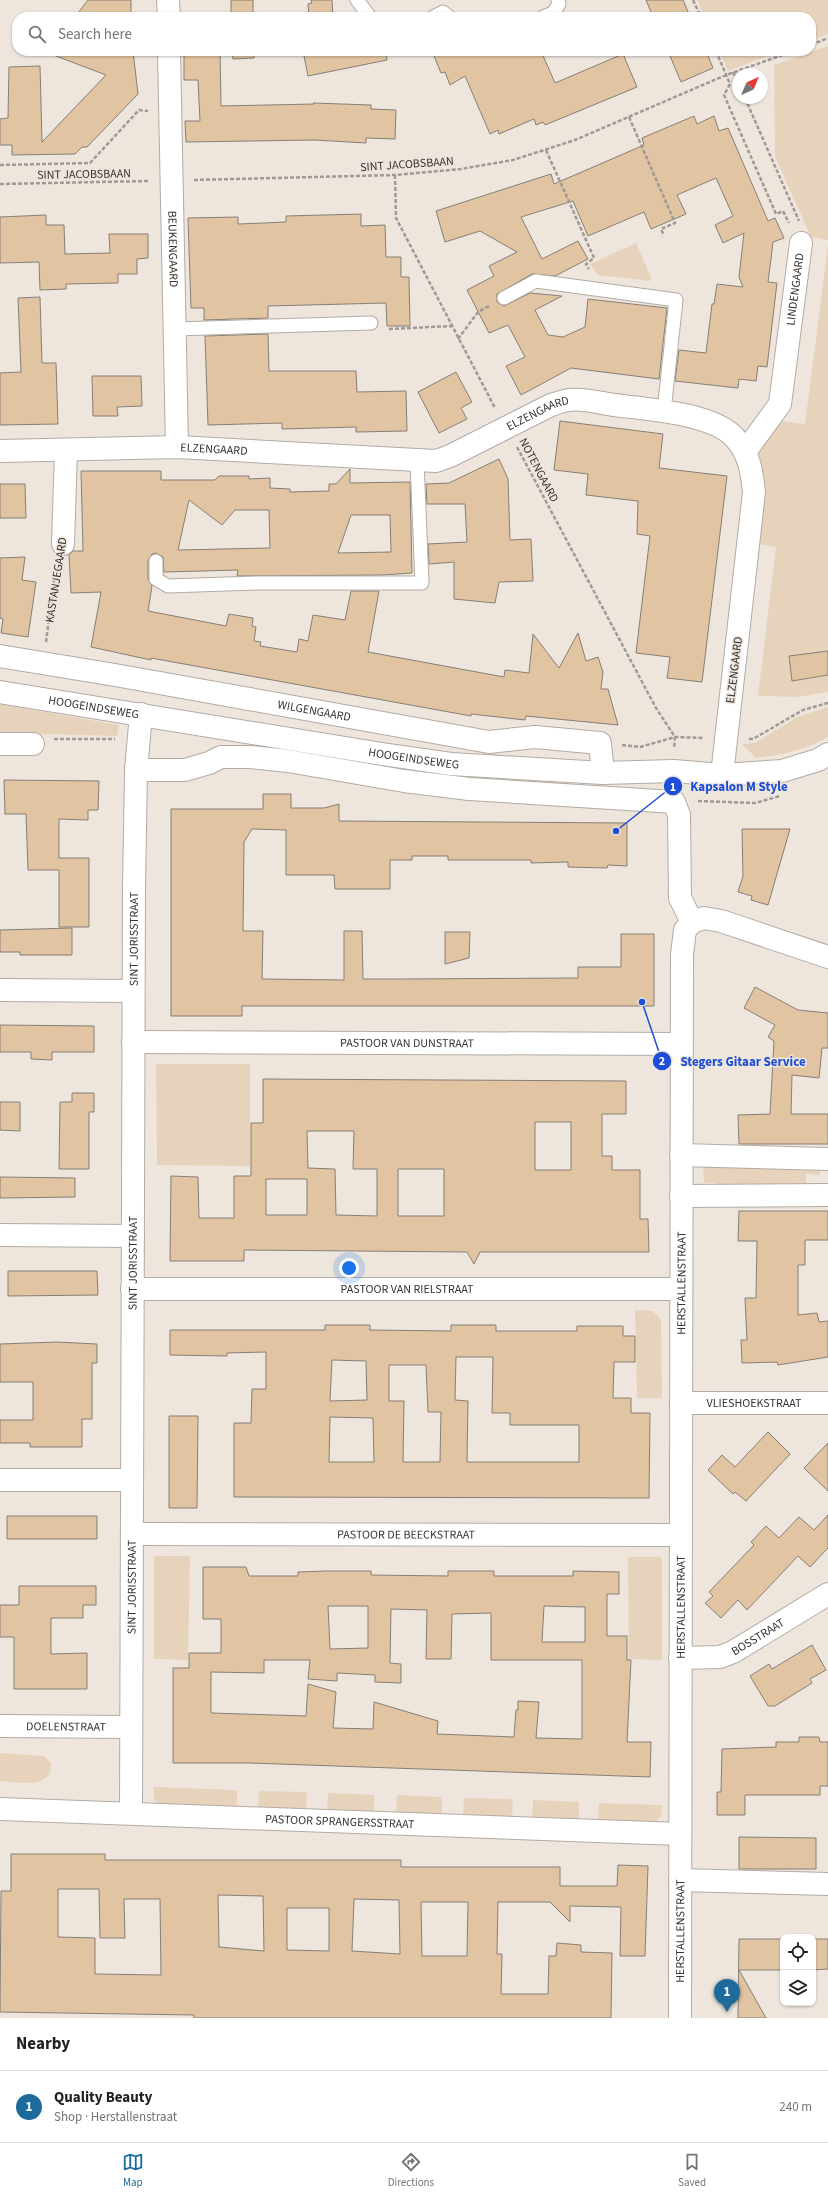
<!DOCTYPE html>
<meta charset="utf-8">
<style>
:root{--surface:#fff;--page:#f2f2f2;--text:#202124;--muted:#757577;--line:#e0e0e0;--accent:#1d6b9d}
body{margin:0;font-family:"Source Sans 3",sans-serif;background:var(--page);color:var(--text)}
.controls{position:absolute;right:12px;bottom:12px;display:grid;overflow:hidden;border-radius:8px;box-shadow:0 1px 3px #0004}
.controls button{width:36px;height:36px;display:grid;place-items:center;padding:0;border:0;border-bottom:1px solid var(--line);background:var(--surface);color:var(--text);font:20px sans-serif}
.compass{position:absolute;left:732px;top:68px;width:36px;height:36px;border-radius:50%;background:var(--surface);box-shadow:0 1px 3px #0004;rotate:44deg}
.you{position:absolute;left:349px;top:1268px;width:14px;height:14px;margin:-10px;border:3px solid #fff;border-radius:50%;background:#1a73e8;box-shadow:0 0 0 6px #1a73e833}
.badge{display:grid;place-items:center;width:26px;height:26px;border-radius:50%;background:var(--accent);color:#fff;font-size:13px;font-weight:700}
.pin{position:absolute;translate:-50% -33px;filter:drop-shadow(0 1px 2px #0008)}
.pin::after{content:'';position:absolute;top:21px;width:14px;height:12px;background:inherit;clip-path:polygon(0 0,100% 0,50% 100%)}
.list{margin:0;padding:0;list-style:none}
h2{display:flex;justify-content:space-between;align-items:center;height:52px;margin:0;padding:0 16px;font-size:17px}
h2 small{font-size:13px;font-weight:400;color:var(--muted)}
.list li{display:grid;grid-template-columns:26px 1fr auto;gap:12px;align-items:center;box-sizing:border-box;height:72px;padding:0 16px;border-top:1px solid var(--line)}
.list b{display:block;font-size:15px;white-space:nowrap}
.list p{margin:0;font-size:13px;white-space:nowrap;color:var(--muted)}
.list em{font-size:13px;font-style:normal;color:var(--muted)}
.icon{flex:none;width:22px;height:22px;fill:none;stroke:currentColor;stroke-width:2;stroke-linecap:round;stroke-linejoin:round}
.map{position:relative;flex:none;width:828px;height:2018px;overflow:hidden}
.search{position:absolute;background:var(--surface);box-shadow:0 1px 3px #0004;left:12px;right:12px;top:12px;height:44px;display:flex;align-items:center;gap:10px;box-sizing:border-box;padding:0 14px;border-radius:16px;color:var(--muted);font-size:15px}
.sheet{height:124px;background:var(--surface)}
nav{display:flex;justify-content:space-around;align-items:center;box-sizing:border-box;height:56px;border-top:1px solid var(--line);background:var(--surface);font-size:11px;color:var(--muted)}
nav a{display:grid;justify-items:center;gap:2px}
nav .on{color:var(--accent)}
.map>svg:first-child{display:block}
</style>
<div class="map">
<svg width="828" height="2018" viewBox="0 0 828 2018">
<rect width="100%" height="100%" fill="#eee6dd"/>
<path fill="#e7d3bc" d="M697,0H828V34L811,41V17H704Z
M828,46V240L811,237L775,157L774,65Z
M719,51H781L728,71Z
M636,243L651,277L650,281L598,275L590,264Z
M828,245V692L797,697L758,696L776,547L758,544L757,457L776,420L805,424Z
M0,704L119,725L117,736L0,733Z
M828,707V737C805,750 782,755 756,758L742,744L755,743L797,717Z
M156,1064H250V1166L157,1165Z
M703,1160H820V1175L806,1174V1186L715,1185V1183H704Z
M635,1310L653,1311L661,1320L662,1398H637Z
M154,1556H190L188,1660L154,1659Z
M628,1557H660L662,1559V1660L629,1659Z
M0,1753L44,1756L51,1763C53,1790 17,1782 0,1781Z
M154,1787L237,1790V1807L162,1804L154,1801Z
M259,1791L307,1792L306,1810L258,1808Z
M328,1793L374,1795V1812L327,1810Z
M397,1795L442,1797V1815L396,1813Z
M464,1798L513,1799L512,1818L463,1816Z
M533,1800L579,1802V1820L532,1819Z
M599,1803L662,1805L661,1816L654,1823L598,1821Z"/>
<path fill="#e1c4a1" stroke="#867f77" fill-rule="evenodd" d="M88,0H131V17H75Z
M231,0H253V17H231Z
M311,0H332L333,17H309L308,4L312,3Z
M646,0H683L689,14L687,17H653Z
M50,51H133L138,94L87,147H82L75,154L12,155V145H0V119L8,118L9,67L40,66L42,142L106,75L48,53Z
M184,51H220L221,106L314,104L313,103L371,105V109L396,110L395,139L366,138V143L315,140L186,142L185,121H200L198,80H184Z
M232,51H254V58L233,59Z
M303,51H386L387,60L308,76Z
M432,51H541L555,83L623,54L637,87L545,125L543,122L536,125L534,119L499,134L498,130L490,134L465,76L450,85L445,72L441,73Z
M668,51H706L713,68L681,82Z
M694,116L697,124L714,116L719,131L728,128L768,221L775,218L784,238L773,242L771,259L768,282L777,283L767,367L758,366L756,381L739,379L738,388L675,381L679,350L706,353L712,304H714L717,284L743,287L739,277L744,233L723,243L715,225L733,216L716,178L677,195L686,214L651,229L644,212L588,236L573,201L521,217L542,259L578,241L588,259L555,276L532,274L497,294V302L504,306L530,293L562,296L535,310L548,335L563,337L585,327L588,299L667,308L659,379L571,368L521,395L506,366L525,357L508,325L489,333L467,290L494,276L489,266L517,252L480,231L445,242L436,211L551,174L554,184L644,145L642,138Z
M361,214V226L385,225L386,257H401V277H409L410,326H387L386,303L268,306V318L204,320V308H191L188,218L238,217V224L263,223L286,222V216Z
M46,215V225H64L65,254L110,253L109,234H148V258L137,259V274H118V283L66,284V289L40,290L39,262L0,263V217Z
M40,297L42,363H56L58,424L0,425V373L21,372L18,298Z
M268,334L269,371H356L357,392L406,391L407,431L356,432V427L282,429V423L208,425L205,336Z
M456,372L472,402L461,408L467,419L439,433L418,392Z
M92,376H141L142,406L117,407L118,416H93Z
M560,421L663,434L659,468L727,476L702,682L667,678L670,657L636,653L650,536L637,534L638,501L586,495L588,474L554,470Z
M499,459L508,479L510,540L531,539L533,581L499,582L495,603L454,599V562L429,564L428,544L467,542L465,504H427L426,484L449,483Z
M350,469V483L410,482L412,573L382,575L237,576L238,570L164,572L163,557L156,553L152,554L148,561V579L152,586L148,611L226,626L229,614L253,618L252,626L256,627L254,641L261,642L260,646L297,652L299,639L308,641L313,615L345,620L351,591H379L368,652L504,677L505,670L529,673L533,634L559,668L578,633L586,661L598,657L603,672L601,689H608L618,725L526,716L525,720L471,714V716L151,658V660L91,647L101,592L71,593L69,555L73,551H83L81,471H161V480H215L219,476H249V479L270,478V488L290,489V492L329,491V484H336ZM189,500L222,525L235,510H269L270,548L178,550ZM351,515H390L391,552L338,553Z
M0,484H25L26,518H0Z
M25,557L22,580L36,582L28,637L1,633L3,619L0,618V558Z
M828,651V675L792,681L789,656Z
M4,780L99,781L98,810H88V820L59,819V858H89V927H59V870H28L26,814H5Z
M263,794H291V808H324L339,804V821L627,823V866L608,865L607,868L568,867V862L531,863V860H448V856H412V860H390V889H335L334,875H286V830L252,829L244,842L243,931H263L262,979L344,980V931H362L363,979H404L578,978V967H621V934H654V1006H242V1016H171V809H263Z
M742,829H790L768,905L751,900L752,896L738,892L743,876Z
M72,928V955H20V952H0V930Z
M445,932H470L469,958L445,964Z
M755,987L798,1010L828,1013V1048H822L819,1078L792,1075L791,1114H828V1144H739L738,1115L770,1114L774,1041L768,1037L775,1025L744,1008Z
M0,1025L94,1026V1052H52V1060L31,1059V1052H0Z
M263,1079L626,1081V1114H602V1156H612V1170H640V1219H648L649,1252H480L474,1264L467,1252L244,1250V1261H170L171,1176L198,1177L199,1218H234V1176H251V1123H263ZM535,1122H571V1170H535ZM307,1131H354L353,1169H377V1216L336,1215L335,1169L308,1168ZM398,1169H444V1216H398ZM266,1179H307V1215H266Z
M72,1093H94V1112H89V1169H59L60,1102H72Z
M0,1102H20V1131L0,1130Z
M0,1177L75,1178V1197L0,1198Z
M739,1211H828V1240H805V1265H798V1315L817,1313L819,1322L828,1321V1357L778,1365L777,1362L742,1363L741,1340H747L745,1298H756L757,1241H738Z
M8,1271H97L98,1295L8,1296Z
M325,1325H370V1330L451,1331V1325H496V1331H577V1326H623V1336H635V1362H614L613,1398H631V1413H650L649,1498L234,1497V1423H251L252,1389H266V1352L227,1353V1356L170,1355V1330H325ZM456,1357H493L492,1413H510V1425H579V1462H467L468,1401L455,1400ZM332,1360L366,1361L367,1400L330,1401ZM389,1365H426L428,1412H441L440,1462H403L404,1401H389ZM330,1417L373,1418L374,1462H329Z
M57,1342L97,1344V1363H92V1419H82V1447H30V1443H0V1420H33V1382H0V1344Z
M169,1416H198L197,1508H169Z
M768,1432L790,1454L746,1501L735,1492L733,1494L708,1470L722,1455L735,1467Z
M828,1443V1491L804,1468Z
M828,1515V1548L810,1567L798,1556L747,1610L738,1600L721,1618L705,1603L713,1596L709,1592L754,1545L751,1542L766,1526L779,1538L799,1517L814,1530Z
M7,1516H97V1539H7Z
M203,1567H246L249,1576H298V1572L326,1571H371V1575L448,1576V1571H494V1576H573V1571L619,1572V1594H607V1636H627V1660H631L627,1742H651L650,1777L250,1763H173V1668H189V1653H221V1619H203ZM328,1606H368V1648L330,1649ZM544,1606L585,1607V1642H542ZM391,1609L427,1610L426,1659H451L452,1614L491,1613V1660H582V1739L536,1738L539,1702L518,1701V1710H516L514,1737L437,1734L438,1721L374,1702L373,1729L333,1728L336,1692L308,1684L306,1716L211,1713V1672L264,1673V1660H310L308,1679L337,1681V1673L375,1675V1682L401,1683V1664L390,1663Z
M19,1586H96V1605H83V1618H51V1654L87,1653V1689H14V1637H0V1605H19Z
M812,1645L826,1670L810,1679L812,1683L775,1706H768L750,1676L769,1664L772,1669Z
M799,1737H819L820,1742H828V1786H820V1795H745V1815H717V1792H721L722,1749L776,1747V1742H799Z
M739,1837L816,1838V1869H739Z
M11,1854H105V1860H401V1867H560V1886H617L618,1865L648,1866L645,1956H620L621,1907L570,1906V1922L550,1902H498L497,1954H502L501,1994H548L549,1956H556L557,1943L581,1945V1952L612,1953L611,2018H194V2015L0,2012L1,1891H11ZM58,1889H99L100,1938H125L124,1899H160L161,1975L95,1974V1938L58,1937ZM218,1895L263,1896L264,1951L219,1947ZM354,1899L399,1900L400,1954L352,1951ZM421,1902H468L467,1956H422ZM287,1908H329V1951L287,1950Z
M739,1939H783V1970H739L766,2018H738Z
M813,1939H828V1969L813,1970Z"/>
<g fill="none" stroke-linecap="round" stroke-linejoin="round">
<g stroke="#b3aba3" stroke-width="15">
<path id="lane" d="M357,0L370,17
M433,17L443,12L449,17
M543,17L553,13L559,4L558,0
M504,298L536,281L676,300L664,411
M175,329L371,323
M156,561V579L168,586L256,583H422L417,461"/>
</g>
<g stroke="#b3aba3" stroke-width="24">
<g id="street">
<path d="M168,0L169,17"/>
<path id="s1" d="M169,51L177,447"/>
<path id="s2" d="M0,451L177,447L436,461L450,456L551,405C557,403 563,401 569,400C583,398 600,403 614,405C646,409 713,413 735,438C749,453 752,472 754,492L722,775"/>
<path id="s3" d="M745,452L780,404L801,243"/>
<path d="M63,544L66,450"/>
<path id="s4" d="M0,656L115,675L489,742L535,737L600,743L603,773"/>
<path d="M0,744H33"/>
<path d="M136,770H185L209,763L221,757H250L288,761L404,781L469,789L674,802L679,815L680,898L692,922"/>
<path d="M692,922L704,918L721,921L828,957"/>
<path d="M0,990L133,991"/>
<path id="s5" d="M133,1042L681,1044"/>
<path d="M681,1155L828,1159"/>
<path d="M681,1196L828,1195"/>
<path d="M0,1235L133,1236"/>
<path id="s6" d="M132,1289H681"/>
<path id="s7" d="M681,1403H828"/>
<path d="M0,1480H132"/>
<path id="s8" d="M132,1534L681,1535"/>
<path id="s9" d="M680,1658L720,1657L733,1652L828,1594"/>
<path id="s10" d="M0,1726L131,1727"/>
<path id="s11" d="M0,1809L680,1834"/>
<path id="s12" d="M131,1813L134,888L136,770L141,714"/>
<path d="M680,1880L828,1884"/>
<path id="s13" d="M680,2018L682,954L685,930L692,922"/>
</g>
</g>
<g stroke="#b3aba3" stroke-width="24">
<g id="secondary">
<path id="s14" d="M0,692L382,754L451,764L603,773L674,771L722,775L782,771L818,760L828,754"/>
</g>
</g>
<path stroke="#a09a94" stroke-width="2.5" stroke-dasharray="4 2" stroke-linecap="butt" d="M693,0L701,17
M811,45L828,38
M716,51L730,84L724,95L776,214L783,211L789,223
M733,72L738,83
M745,98L799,221
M629,117L675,223L661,229L664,236
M546,150L594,258L586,264L589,269
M0,165L90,163L139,110L148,111
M395,175L396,218L495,408
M194,180L395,175L461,169L513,160L575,140L726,75L794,51
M0,184L149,181
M389,329L452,326
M458,339L478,312L489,306
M517,447L656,708L675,737L674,748
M46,642L56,565
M54,739H115
M749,739H753L803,710L828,703
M622,745L640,747L675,737L704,738
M698,801L755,803L780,796"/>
<use href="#lane" stroke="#fff" stroke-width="13"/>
<use href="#street" stroke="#fff" stroke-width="22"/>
<use href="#secondary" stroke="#fff" stroke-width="22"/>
</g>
<g text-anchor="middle" stroke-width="3" stroke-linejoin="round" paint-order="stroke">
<g font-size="12" fill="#373431" stroke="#eee6dd">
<text transform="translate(407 164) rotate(-4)" y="4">SINT JACOBSBAAN</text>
<text transform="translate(84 174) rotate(-1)" y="4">SINT JACOBSBAAN</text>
<text dy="4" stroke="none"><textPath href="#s1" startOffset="198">BEUKENGAARD</textPath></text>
<text dy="4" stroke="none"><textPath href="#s3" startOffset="175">LINDENGAARD</textPath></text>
<text dy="4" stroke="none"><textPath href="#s2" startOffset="549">ELZENGAARD</textPath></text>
<text dy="4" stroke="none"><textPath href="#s2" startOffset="214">ELZENGAARD</textPath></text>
<text transform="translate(539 470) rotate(62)" y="4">NOTENGAARD</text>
<text transform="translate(56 580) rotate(-81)" y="4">KASTANJEGAARD</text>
<text transform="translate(734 670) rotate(-83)" y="4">ELZENGAARD</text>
<text dy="4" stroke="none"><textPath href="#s14" startOffset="95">HOOGEINDSEWEG</textPath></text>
<text dy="4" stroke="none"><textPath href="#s4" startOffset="319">WILGENGAARD</textPath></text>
<text dy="4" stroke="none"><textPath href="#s14" startOffset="419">HOOGEINDSEWEG</textPath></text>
<text dy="4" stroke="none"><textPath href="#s12" startOffset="874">SINT JORISSTRAAT</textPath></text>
<text dy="4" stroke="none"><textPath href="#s5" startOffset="274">PASTOOR VAN DUNSTRAAT</textPath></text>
<text dy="4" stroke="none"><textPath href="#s12" startOffset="550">SINT JORISSTRAAT</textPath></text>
<text dy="4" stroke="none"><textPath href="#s13" startOffset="735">HERSTALLENSTRAAT</textPath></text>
<text dy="4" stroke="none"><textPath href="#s6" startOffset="275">PASTOOR VAN RIELSTRAAT</textPath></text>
<text dy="4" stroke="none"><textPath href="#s7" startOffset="73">VLIESHOEKSTRAAT</textPath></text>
<text dy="4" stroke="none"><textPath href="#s8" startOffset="274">PASTOOR DE BEECKSTRAAT</textPath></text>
<text dy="4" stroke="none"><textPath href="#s12" startOffset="226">SINT JORISSTRAAT</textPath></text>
<text dy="4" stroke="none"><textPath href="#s13" startOffset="411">HERSTALLENSTRAAT</textPath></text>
<text dy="4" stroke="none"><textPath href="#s9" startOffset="83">BOSSTRAAT</textPath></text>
<text dy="4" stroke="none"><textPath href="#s10" startOffset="66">DOELENSTRAAT</textPath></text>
<text dy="4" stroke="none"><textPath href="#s11" startOffset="340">PASTOOR SPRANGERSSTRAAT</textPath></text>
<text dy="4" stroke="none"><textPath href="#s13" startOffset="87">HERSTALLENSTRAAT</textPath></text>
</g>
</g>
<path fill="none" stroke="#1d4ed8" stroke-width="1.5" d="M616 831L673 786M642 1002L662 1061"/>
<g fill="#1d4ed8" stroke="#eee6dd" stroke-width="1.5">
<circle cx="616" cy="831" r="4"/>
<circle cx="642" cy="1002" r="4"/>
<circle cx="673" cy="786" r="10"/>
<circle cx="662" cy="1061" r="10"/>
</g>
<g font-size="12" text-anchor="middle" font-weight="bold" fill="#fff">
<text x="673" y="791">1</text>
<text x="662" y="1065">2</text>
</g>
<g font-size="13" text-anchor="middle" font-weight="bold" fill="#1d4ed8" stroke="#eee6dd" stroke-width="3" stroke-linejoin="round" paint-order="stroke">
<text x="739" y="791">Kapsalon M Style</text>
<text x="743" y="1066">Stegers Gitaar Service</text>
</g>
</svg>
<div class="controls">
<button><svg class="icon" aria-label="locate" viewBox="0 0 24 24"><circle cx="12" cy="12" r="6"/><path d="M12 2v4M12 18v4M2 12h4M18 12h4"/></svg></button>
<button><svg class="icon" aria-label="layers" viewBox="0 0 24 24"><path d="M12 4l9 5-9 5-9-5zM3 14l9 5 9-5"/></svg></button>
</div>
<svg class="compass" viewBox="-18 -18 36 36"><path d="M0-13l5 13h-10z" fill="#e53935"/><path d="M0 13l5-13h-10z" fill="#757577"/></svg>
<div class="you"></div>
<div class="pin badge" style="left:727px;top:2012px">1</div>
<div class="search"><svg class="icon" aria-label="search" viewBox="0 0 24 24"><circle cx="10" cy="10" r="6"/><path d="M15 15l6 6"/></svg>Search here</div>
</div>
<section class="sheet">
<h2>Nearby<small></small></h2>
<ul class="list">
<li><span class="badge">1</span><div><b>Quality Beauty</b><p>Shop · Herstallenstraat</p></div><em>240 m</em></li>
</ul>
</section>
<nav>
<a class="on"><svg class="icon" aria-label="map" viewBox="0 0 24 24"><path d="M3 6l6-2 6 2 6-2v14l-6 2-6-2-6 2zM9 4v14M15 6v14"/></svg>Map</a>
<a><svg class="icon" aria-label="directions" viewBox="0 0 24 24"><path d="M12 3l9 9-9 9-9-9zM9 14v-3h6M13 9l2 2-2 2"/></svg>Directions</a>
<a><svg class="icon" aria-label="saved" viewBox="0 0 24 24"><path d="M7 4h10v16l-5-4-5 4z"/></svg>Saved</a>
</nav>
